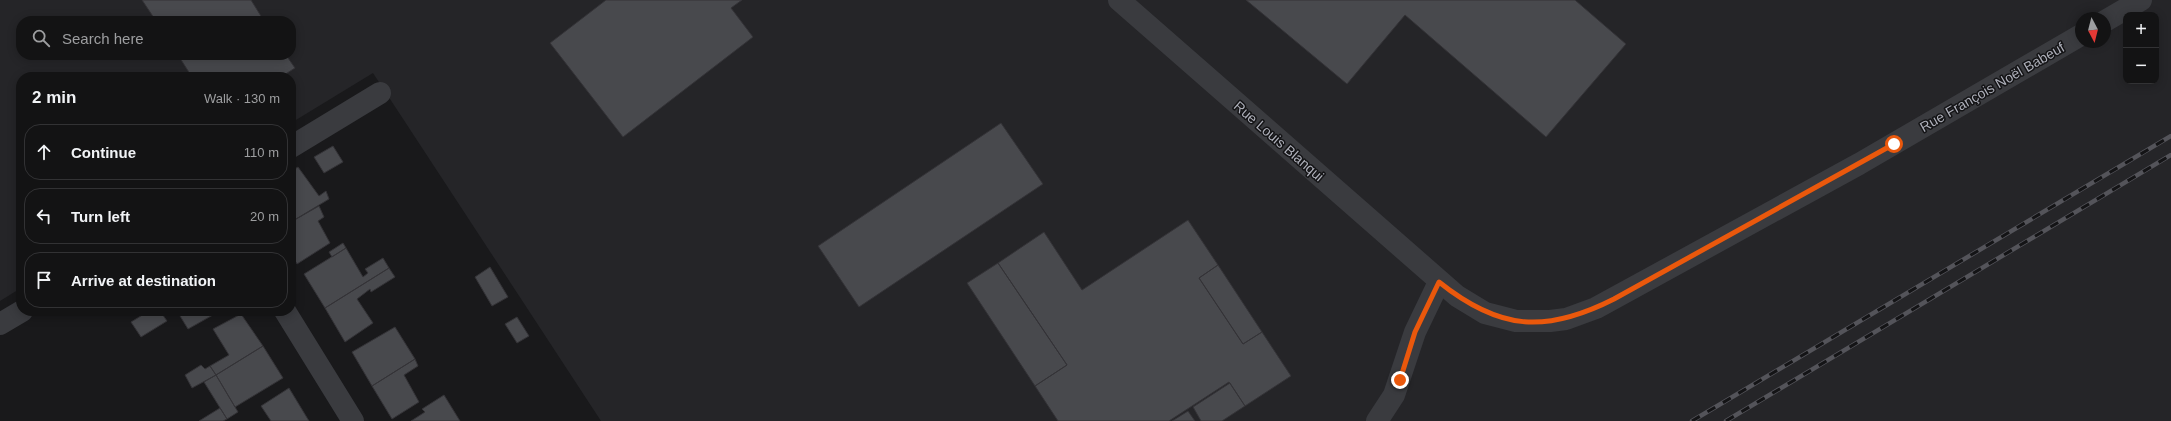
<!DOCTYPE html>
<meta charset="utf-8">
<style>
:root{--surface:#131314;--page:#202022;--text:#f1f3f6;--muted:#9d9ea0;--line:#323234}
body{margin:0;font-family:Arial,sans-serif;background:var(--page);color:var(--text)}
.controls{position:absolute;right:12px;top:12px;display:grid;overflow:hidden;border-radius:8px;box-shadow:0 2px 10px #0003}
.controls button{width:36px;height:36px;display:grid;place-items:center;padding:0;border:0;border-bottom:1px solid var(--line);background:var(--surface);color:var(--text);font:20px sans-serif}
.compass{position:absolute;left:2075px;top:12px;width:36px;height:36px;border-radius:50%;background:var(--surface);box-shadow:0 2px 10px #0003;rotate:173deg}
.stop{position:absolute;width:12px;height:12px;margin:-9px;border:3px solid #ea580c;border-radius:50%;background:#fff}
.stop.end{background:#ea580c;border-color:#fff;box-shadow:0 1px 4px #0008}
.list{margin:0;padding:0;list-style:none}
h2{display:flex;justify-content:space-between;align-items:center;height:52px;margin:0;padding:0 16px;font-size:17px}
h2 small{font-size:13px;font-weight:400;color:var(--muted)}
.list li{display:grid;grid-template-columns:26px 1fr auto;gap:12px;align-items:center;box-sizing:border-box;height:56px;margin:0 8px 8px;padding:0 8px;border:1px solid var(--line);border-radius:16px}
.list b{display:block;font-size:15px;white-space:nowrap}
.list em{font-size:13px;font-style:normal;color:var(--muted)}
.icon{flex:none;width:22px;height:22px;fill:none;stroke:currentColor;stroke-width:2;stroke-linecap:round;stroke-linejoin:round}
.map{position:relative;flex:none;width:2171px;height:421px;overflow:hidden}
.search{position:absolute;background:var(--surface);box-shadow:0 2px 10px #0003;left:16px;top:16px;width:280px;height:44px;display:flex;align-items:center;gap:10px;box-sizing:border-box;padding:0 14px;border-radius:16px;color:var(--muted);font-size:15px}
.panel{position:absolute;background:var(--surface);box-shadow:0 2px 10px #0003;left:16px;top:72px;width:280px;height:244px;border-radius:16px}
.map>svg:first-child{display:block}
</style>
<div class="map">
<svg width="2171" height="421" viewBox="0 0 2171 421">
<rect width="100%" height="100%" fill="#19191b"/>
<path fill="#252528" fill-rule="evenodd" d="M0,0H2171V421H601L373,73L291,123V77H21V288L0,301ZM2126,15H2156V81H2126ZM2081,18H2105V42H2081ZM21,21H291V55H21Z"/>
<path fill="#48494d" stroke="#343337" d="M142,0H251L264,21H156Z
M606,0H742L731,8L753,37L623,137L550,43Z
M1246,0H1575L1626,44L1546,137L1405,15L1347,84Z
M178,55H286L295,68L281,77H192Z
M1001,123L1043,184L859,307L818,246Z
M333,146L343,162L324,173L314,157Z
M298,167L319,196L326,191L329,199L291,222V171Z
M319,206L324,217L318,221L330,243L297,264L291,254V222Z
M1188,220L1218,265L1199,278L1243,344L1262,332L1291,376L1245,406L1229,382L1169,421H1058L1035,386L1067,365L998,263L1044,232L1082,290Z
M343,243L346,248L332,257L329,252Z
M346,248L363,277L368,273L365,269L383,258L389,268L325,308L304,274Z
M998,263L1067,365L1035,386L967,283Z
M1218,265L1262,332L1243,344L1199,278Z
M490,267L508,297L492,306L475,277Z
M389,268L395,277L371,292L370,289L357,299L373,323L345,342L325,308Z
M149,311H160L167,321L141,337L131,322Z
M177,311H220L188,329Z
M241,314L263,346L216,375L210,366L229,355L213,329Z
M517,317L529,336L517,343L505,324Z
M395,327L415,359L372,386L352,352Z
M263,346L283,378L235,407L216,375Z
M415,359L418,366L404,375L419,402L392,419L372,386Z
M201,365L205,369L210,366L216,375L192,388L185,375Z
M216,375L238,412L227,419L204,382Z
M1230,383L1245,406L1222,421H1201L1193,407Z
M289,388L309,421H271L261,406Z
M444,395L460,421H411L425,412L422,409Z
M220,408L227,419L223,421H199Z
M1188,411L1195,421H1172Z"/>
<g fill="none" stroke-linecap="round" stroke-linejoin="round">
<path stroke="#3a3b3f" stroke-width="22" d="M291,147L380,93
M285,311L353,421
M0,324L22,311
M1377,421L1394,395L1415,332L1439,282"/>
<path stroke="#3a3b3f" stroke-width="22" d="M1119,0L1457,296L1485,313L1516,321H1550L1566,319L1596,308L1859,164L2081,35
M2105,21L2141,0"/>
<g stroke="#54545a" stroke-width="4.5">
<path id="rail" d="M1692,421L2171,136
M1726,421L2171,155"/>
</g>
<use href="#rail" stroke="#141416" stroke-width="3" stroke-dasharray="9" stroke-linecap="butt"/>
</g>
<g fill="none" stroke-linecap="round" stroke-linejoin="round">
<path stroke="#ea580c" stroke-width="5" d="M1400,380L1415,332L1439,282C1499,330 1545,334 1614,299L1894,144"/>
</g>
<g text-anchor="middle" stroke-width="3" stroke-linejoin="round" paint-order="stroke">
<g font-size="14" fill="#adafb9" stroke="#141416">
<text transform="translate(1992 87) rotate(-30)" y="5">Rue François Noël Babeuf</text>
<text transform="translate(1279 141) rotate(41)" y="5">Rue Louis Blanqui</text>
</g>
</g>
</svg>
<div class="controls">
<button>+</button>
<button>−</button>
</div>
<svg class="compass" viewBox="-18 -18 36 36"><path d="M0-13l5 13h-10z" fill="#e53935"/><path d="M0 13l5-13h-10z" fill="#9d9ea0"/></svg>
<div class="stop" style="left:1894px;top:144px"></div>
<div class="stop end" style="left:1400px;top:380px"></div>
<div class="search"><svg class="icon" aria-label="search" viewBox="0 0 24 24"><circle cx="10" cy="10" r="6"/><path d="M15 15l6 6"/></svg>Search here</div>
<section class="panel">
<h2>2 min<small>Walk · 130 m</small></h2>
<ul class="list">
<li><svg class="icon" aria-label="ahead" viewBox="0 0 24 24"><path d="M12 20V5M6 11l6-6 6 6"/></svg><div><b>Continue</b></div><em>110 m</em></li>
<li><svg class="icon" aria-label="left" viewBox="0 0 24 24"><path d="M17 20v-9H6M10 6l-5 5 5 5"/></svg><div><b>Turn left</b></div><em>20 m</em></li>
<li><svg class="icon" aria-label="arrive" viewBox="0 0 24 24"><path d="M6 21V4h12l-3 4 3 4H6"/></svg><div><b>Arrive at destination</b></div></li>
</ul>
</section>
</div>
